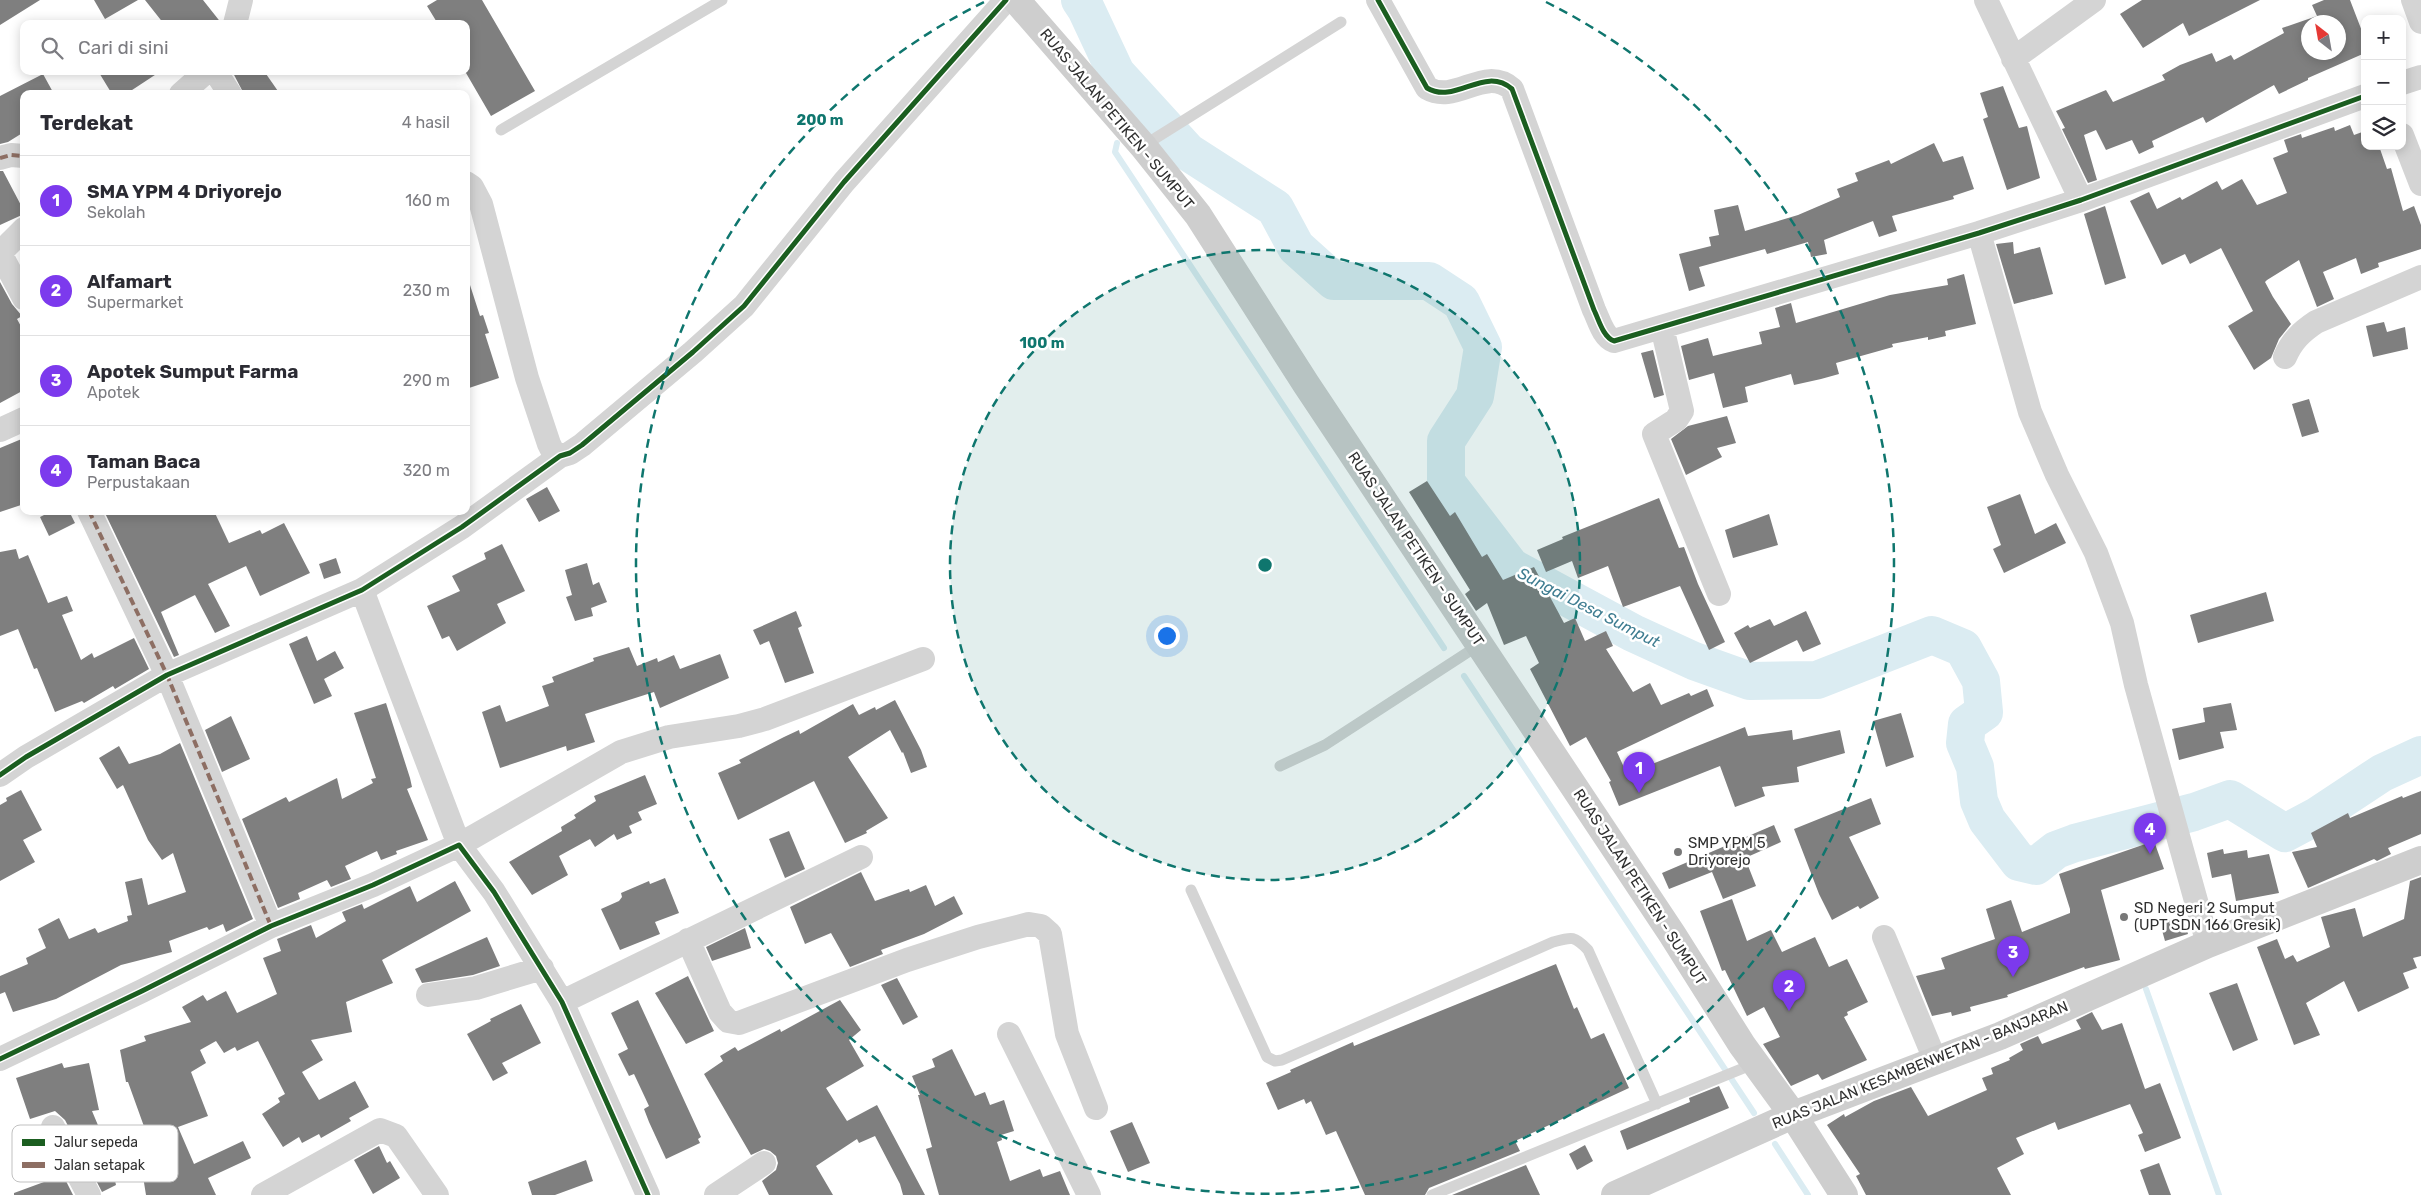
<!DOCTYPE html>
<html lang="id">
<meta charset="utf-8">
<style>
:root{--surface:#fff;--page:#f7f7f7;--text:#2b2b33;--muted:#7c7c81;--line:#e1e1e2;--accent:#7c3aed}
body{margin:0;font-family:Rubik,sans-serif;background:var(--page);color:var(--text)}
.controls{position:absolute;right:15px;top:15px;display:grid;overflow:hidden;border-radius:10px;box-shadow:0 2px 12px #0003}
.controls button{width:45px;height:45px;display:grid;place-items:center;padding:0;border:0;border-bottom:1px solid var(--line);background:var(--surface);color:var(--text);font:25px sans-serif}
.compass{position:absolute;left:2301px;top:15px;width:45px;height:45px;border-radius:50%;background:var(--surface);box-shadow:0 2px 12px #0003;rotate:329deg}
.you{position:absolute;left:1166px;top:635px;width:18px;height:18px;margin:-12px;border:4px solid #fff;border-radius:50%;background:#1a73e8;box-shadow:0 0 0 8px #1a73e833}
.badge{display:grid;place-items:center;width:32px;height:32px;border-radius:50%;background:var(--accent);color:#fff;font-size:16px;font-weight:700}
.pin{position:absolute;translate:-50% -41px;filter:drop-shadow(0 1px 2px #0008)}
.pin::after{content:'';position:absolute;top:26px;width:18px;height:15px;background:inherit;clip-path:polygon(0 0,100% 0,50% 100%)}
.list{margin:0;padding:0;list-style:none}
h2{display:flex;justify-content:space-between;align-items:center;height:65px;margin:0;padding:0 20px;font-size:21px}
h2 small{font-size:16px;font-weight:400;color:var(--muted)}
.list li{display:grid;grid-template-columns:32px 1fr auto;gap:15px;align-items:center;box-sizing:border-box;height:90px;padding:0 20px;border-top:1px solid var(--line)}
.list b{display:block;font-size:19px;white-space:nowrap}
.list p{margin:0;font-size:16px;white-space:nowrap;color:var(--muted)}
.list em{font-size:16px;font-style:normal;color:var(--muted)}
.icon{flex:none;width:28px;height:28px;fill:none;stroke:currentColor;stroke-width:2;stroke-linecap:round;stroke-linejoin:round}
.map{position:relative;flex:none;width:2421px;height:1195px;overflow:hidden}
.search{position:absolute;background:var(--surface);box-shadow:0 2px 12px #0003;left:20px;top:20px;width:450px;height:55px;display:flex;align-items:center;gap:12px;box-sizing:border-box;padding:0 18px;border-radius:10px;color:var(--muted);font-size:19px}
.panel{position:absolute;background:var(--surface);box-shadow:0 2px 12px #0003;left:20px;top:90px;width:450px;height:425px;border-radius:10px}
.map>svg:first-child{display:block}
</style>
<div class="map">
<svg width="2421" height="1195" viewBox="0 0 2421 1195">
<rect width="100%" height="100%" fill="#fff"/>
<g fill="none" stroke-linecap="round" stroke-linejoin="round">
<path stroke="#dbecf2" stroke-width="6" d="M1126,99L1128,86
M1117,143L1115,152L1444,648
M1464,676L1754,1113
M2146,989L2219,1195
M1775,1144L1808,1195"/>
<path stroke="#dbecf2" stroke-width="38" d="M1080,0L1086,9L1116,73L1188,152L1275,208L1296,247L1334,281H1429L1461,302L1483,347L1475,396L1446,441V482L1511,567L1633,633L1694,661L1750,681L1817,680L1932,635L1963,648L1981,681L1984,712L1967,724L1965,743L1975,767L1979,801L1987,820L2019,862L2036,866L2056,850L2075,843L2194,812L2230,799L2285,833L2317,816L2382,773L2421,755"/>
</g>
<path fill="#7f7f7f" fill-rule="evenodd" d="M0,0H40L0,25Z
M94,0H138L105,19Z
M145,0H203L222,24H164Z
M437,0H482L535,91L491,116L466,73V24H438L427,6Z
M2142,0H2260L2189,36L2183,23L2143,48L2120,14Z
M2324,0H2350L2365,39V53L2308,78V80L2279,94L2274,85L2206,123L2203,117L2152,141L2154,147L2139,154L2132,140L2106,150L2096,130L2084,135L2097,180L2088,183L2062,129L2065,128L2056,111L2106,90L2113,102L2165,80L2162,75L2180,65L2212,53L2216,62L2231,55L2234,60L2284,33L2282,28L2317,16L2312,5ZM2308,22H2338V52H2308Z
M98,71H161L126,94H112Z
M232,71H264L280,94H244Z
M43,74L54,94H24V132L8,142L0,144V96Z
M2003,86L2019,128L2027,126L2040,178L2007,190L1983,119L1988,117L1980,93Z
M2350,125L2354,135L2365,131V146H2379L2387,169L2391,168L2403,211L2414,206L2421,225V249L2378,263L2379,267L2361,274L2356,258L2323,272L2334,299L2317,307L2299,260L2267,280L2265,282L2273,297L2291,324L2279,339L2271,358L2254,370L2228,326L2253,311L2221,248L2190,264L2185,254L2162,265L2130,201L2149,192L2157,209L2180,197L2182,200L2217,181L2222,190L2242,179L2257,205L2287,193L2273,158L2288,152L2284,140L2301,134L2302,138L2334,127L2335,131Z
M1934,143L1943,162L1963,156L1974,189L1953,196L1954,199L1892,216L1897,231L1879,237L1873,221L1824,240L1827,254L1811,257L1808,242L1767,254L1765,249L1699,267L1705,286L1689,291L1679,254L1711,246L1709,237L1719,235L1714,210L1738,205L1745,231L1798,215L1840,197L1837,189L1858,181L1855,173L1889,160L1891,164Z
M0,171H3L24,211V214L0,225Z
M2105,206L2126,278L2105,285L2084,214Z
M2013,242L2014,254L2040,247L2053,294L2014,304L1996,244Z
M1964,274L1976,324L1945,331L1946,336L1928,340V337L1892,344L1893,347L1836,363L1839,374L1821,379L1794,385L1791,374L1745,387L1748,402L1723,408L1714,373L1689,380L1681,346L1708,338L1713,356L1762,344L1759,332L1780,327L1775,308L1791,303L1796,323L1890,295L1948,285L1947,279Z
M0,282L12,304L22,316L17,319L24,332V390L0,403Z
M470,285L480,316L483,315L489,333L485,334L499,378L466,389V286Z
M2384,322L2387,332L2405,327L2408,349L2373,357L2366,326Z
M1653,350L1664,395L1654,398L1641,353Z
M2309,399L2319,432L2302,437L2292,404Z
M1727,416L1736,443L1717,448L1722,457L1686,475L1671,439L1688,426Z
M24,438V504L0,512V448Z
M1427,481L1450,516L1455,512L1482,557L1487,554L1503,580L1534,567L1564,623L1575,618L1585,641L1606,631L1613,646L1606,649L1633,692L1650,683L1661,705L1689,693L1691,696L1707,689L1714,706L1617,752L1627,774L1745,727L1748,736L1792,730L1793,740L1840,730L1845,753L1797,767L1799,782L1762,787L1765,796L1735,807L1720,766L1619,806L1609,782L1611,781L1586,737L1570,746L1530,669L1539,663L1526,636L1504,645L1487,603L1476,611L1465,594L1470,590L1409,492Z
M547,487L560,511L539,522L526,499Z
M2020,494L2035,534L2056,523L2066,543L2004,573L1993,549L2001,545L1987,507Z
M1659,498L1679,548L1684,547L1698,584L1725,642L1709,650L1680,586L1623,607L1608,566L1578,578L1572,561L1546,572L1537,550L1563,539L1562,537Z
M52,511H69L75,523L49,536L40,517Z
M104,511H214L229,543L260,530L262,534L284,523L310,573L260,596L246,566L208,584L230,626L215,633L195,595L161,612L179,655L174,657Z
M1769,514L1778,545L1733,558L1725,530Z
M502,544L525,591L497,604L506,623L457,651L449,636L442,639L427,606L460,591L452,576L486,559L484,553Z
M16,549L19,559L28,555L48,603L67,596L73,611L62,615L81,660L92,653L94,658L134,638L149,669L115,689L113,686L84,703L82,701L55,712L37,668L34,669L18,629L0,636V552Z
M336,558L341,573L324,579L319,564Z
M587,563L593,585L599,582L607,602L591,608L593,616L575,621L566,597L572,595L565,570Z
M2266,592L2274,621L2198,643L2190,615Z
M796,611L802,626L798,628L814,673L785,683L769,641L760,645L753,630Z
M1806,611L1821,644L1803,652L1797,640L1750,663L1734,633L1748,625L1750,628L1770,619L1774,626Z
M307,636L317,661L335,651L344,668L324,679L332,696L314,704L289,644Z
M629,647L637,666L657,658L658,662L674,655L680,669L720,654L729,678L660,708L654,692L585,714L595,742L567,751L566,746L500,768L482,712L500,705L506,722L549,706L542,686L554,682L552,677L594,661L593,658Z
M895,700L921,750L927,767L911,773L903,752L902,753L890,730L848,757L888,818L866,831L867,833L845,843L814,781L738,820L718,773L741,763L739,760L784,737L799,730L800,734L853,704L859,715L875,707L876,710Z
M386,703L410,778L412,787L407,789L428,840L396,851L397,854L381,860L377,851L345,866L351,879L331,887L327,880L298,893L300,899L278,908L242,819L286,797L289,802L337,778L342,799L373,783L371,779L376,778L354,713Z
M2231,703L2237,730L2220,732L2224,748L2179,760L2172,729L2205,722L2203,708Z
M1901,713L1914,757L1886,767L1873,721Z
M231,716L250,759L222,772L205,730Z
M180,743L253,919L226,932L223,924L209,930L207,927L169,941L172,952L121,965L56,999L13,1012L5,992L0,994V976L28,964L26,958L46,948L38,929L59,918L69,939L95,928L98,933L128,921L127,916L132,915L125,882L142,878L148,905L186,892L173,853L162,860L148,840L123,785L117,789L99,758L119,746L129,764L160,754Z
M645,775L657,804L638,812L642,820L629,826L632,833L617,840L614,834L595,847L590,839L559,856L568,875L532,895L509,862L562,831L561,827L576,818L574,815L596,801L594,796Z
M21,790L42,830L23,840L35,862L0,881V805L7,801L6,798Z
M2421,791V834L2388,848L2391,854L2377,861L2374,859L2308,888L2292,852L2317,847L2311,833L2348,813L2350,818L2402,796L2403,798Z
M1871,798L1881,824L1849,837L1879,898L1860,909L1858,906L1832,920L1819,894L1794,829Z
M1774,825L1781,842L1745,858L1756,886L1723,899L1712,872L1669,889L1662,873Z
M789,831L805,869L785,878L769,839Z
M2154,841L2164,869L2101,890L2120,960L2085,969L2084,967L2007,995L2008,997L1970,1007L1971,1011L1952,1016L1951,1012L1932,1016L1916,976L1945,969L1941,958L1995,939L1986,909L2011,900L2022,932L2070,913V909L2059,874Z
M2223,849L2224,854L2247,850L2248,858L2269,854L2279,893L2236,901L2231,874L2212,878L2207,853Z
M861,872L875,901L909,889L910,892L926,885L935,906L954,896L963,914L924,934L881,950L883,954L850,967L831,933L805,944L790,907Z
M2421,877V956L2413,958L2417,968L2403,973L2409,988L2358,1012L2344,981L2306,1003L2320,1035L2294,1045L2257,947L2277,939L2285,959L2293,955L2297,962L2330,947L2321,917L2355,908L2363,937L2404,919L2410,881Z
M665,878L679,913L655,922L660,934L620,950L601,909L619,901L622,897L621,893L649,881L650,884Z
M455,881L471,911L382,960L393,983L346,1002L352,1032L311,1040L323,1060L302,1072L319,1100L355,1081L369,1107L349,1118L351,1121L321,1138L319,1134L302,1143L299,1137L283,1147L262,1114L280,1102L278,1098L285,1094L258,1041L237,1051L235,1047L224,1053L216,1041L200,1050L206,1063L191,1072L208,1116L178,1127L194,1164L243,1141L251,1158L208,1178L216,1195H146L141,1164L155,1157L128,1082H126L120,1050L146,1041L144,1036L191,1022L182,1007L203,995L207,1001L226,991L237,1013L277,994L263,958L281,951L277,939L311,925L316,938L346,921L342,912L362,904L364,909L410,886L417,902Z
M1732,899L1747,941L1771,930L1782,952L1815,937L1829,967L1847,959L1868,1002L1847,1012L1848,1015L1844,1017L1867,1060L1822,1080L1818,1074L1791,1086L1763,1044L1780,1037L1764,1007L1747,1016L1725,970L1722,971L1700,911Z
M2183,916L2188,934L2165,941L2160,923Z
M745,928L751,948L712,961L706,947Z
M487,937L500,966L473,975L422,983L415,969Z
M1556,964L1574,1009L1577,1007L1591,1039L1604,1033L1629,1088L1515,1141L1520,1151L1429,1188L1425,1195H1365L1336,1131L1326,1135L1311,1101L1306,1104L1304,1099L1278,1110L1266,1083L1291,1072L1290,1070L1353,1042L1354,1046Z
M688,976L714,1031L686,1044L655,993Z
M897,978L918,1017L903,1025L881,985Z
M2237,983L2258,1040L2233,1051L2209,993Z
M638,1000L701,1137L698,1139L700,1143L666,1159L649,1122L644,1109L649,1106L634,1074L629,1076L618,1054L628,1049L611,1013Z
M840,1000L861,1030L849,1040L864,1066L826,1088L847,1121L877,1105L925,1195H903L900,1184L875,1136L859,1143L857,1139L816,1166L833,1195H769L762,1181L776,1170L778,1163L776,1156L770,1151L764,1149L751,1155L704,1074L723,1061L720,1056L735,1047L738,1051L780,1029L781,1032Z
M521,1004L541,1043L502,1063L508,1073L493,1081L467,1034L491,1021L490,1019Z
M2092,1012L2102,1030L2122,1023L2145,1089L2160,1083L2181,1138L2145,1152L2138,1135L2143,1133L2130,1104L2058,1130L2055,1122L2016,1138L2024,1154L1997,1168L2011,1195H1866L1856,1176L1860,1174L1827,1125L1844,1114L1845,1117L1874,1101L1911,1087L1928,1116L1987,1090L1982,1078L1993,1074L1991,1068L2010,1060L2009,1058L2023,1050L2020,1044L2038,1036L2042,1044L2081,1029L2076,1020Z
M952,1049L975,1096L985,1092L990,1105L1004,1100L1014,1131L1001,1135L1002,1140L997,1142L1010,1181L1040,1169L1043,1177L1060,1171L1070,1195H939L926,1149L932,1147L918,1095H920L912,1076L935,1067L932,1059Z
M62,1063L64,1068L89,1063L99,1110L92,1111L108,1149L116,1185L102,1192L65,1120L55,1111L30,1119L16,1078Z
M1719,1086L1729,1108L1627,1150L1620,1131L1690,1102L1689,1098Z
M1132,1122L1150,1163L1128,1172L1110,1131Z
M1585,1145L1593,1161L1577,1170L1569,1154Z
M379,1146L387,1163L390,1161L400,1178L373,1194L354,1160Z
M586,1160L593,1181L555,1195H532L528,1182Z
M2159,1163L2171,1195H2149L2140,1170Z
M1526,1165L1540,1195H1452Z
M63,1175L73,1195H14V1193Z"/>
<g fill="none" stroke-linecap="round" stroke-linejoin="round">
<path stroke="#d4d4d4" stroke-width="11" d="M501,130L722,0
M1143,146L1341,22
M1280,766L1325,745L1479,645
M1191,890L1267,1057L1275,1061L1282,1060L1553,942C1571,937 1574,935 1588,950L1657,1104
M1432,1195L1756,1063"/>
<path stroke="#d4d4d4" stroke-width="24" d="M1378,0L1427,88C1456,105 1484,65 1512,89L1594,310C1599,320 1603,337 1614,341L1979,233L2081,200L2365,96
M1986,0L2081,200
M2413,0L2421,22
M235,24L241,0
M2013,59L2094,0
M215,71L230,94
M2402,83L2421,77
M181,94L207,71
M2402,135L2421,184
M0,158L11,155L24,156
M466,183L472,187L481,204L527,378L549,444L553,452L560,456
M1979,233L2030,412L2057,475L2096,553L2122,623L2136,685L2208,944
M0,253L24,298
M0,253L24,229
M1662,327L1682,411L1676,420L1654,434L1719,594
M2285,357C2292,341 2301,332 2316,322L2421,277
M0,430L24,419
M89,511L167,675L271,926
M362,590L459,845L621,752L669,737L739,726L765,719L923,659
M0,775L26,757L167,675L362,590L462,527L560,456L570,453L582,445L693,352L744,306L844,182L1006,0
M1884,937L1936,1062
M688,940L720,1012L728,1021L739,1023L907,960L978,937L1029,924L1041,926L1050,934L1067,1034L1096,1108
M428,995L476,988L542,968
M562,1002L861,857
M1009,1034L1089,1195
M0,1059L142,991L271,926L373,885L459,845L494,892L562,1002L648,1195
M53,1127L89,1195
M263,1195L380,1130L396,1136L437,1195
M716,1195L764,1163"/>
<path stroke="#cecece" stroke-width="28" d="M1016,0L1143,146L1198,215L1306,384L1672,934L1742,1045L1793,1115L1844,1195
M1615,1195L1793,1115L2000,1036L2208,944L2421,860"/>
<path stroke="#8d6e63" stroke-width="4" stroke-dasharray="8 4" stroke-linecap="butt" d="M0,158L11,155L24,156
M89,511L167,675L271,926"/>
<g stroke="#fff" stroke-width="8">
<path id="cycleway" d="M1378,0L1427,88C1456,105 1484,65 1512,89L1594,310C1599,320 1603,337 1614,341L1979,233L2081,200L2365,96
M0,775L26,757L167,675L362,590L462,527L560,456L570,453L582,445L693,352L744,306L844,182L1006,0
M0,1059L142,991L271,926L373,885L459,845L494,892L562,1002L648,1195"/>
</g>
<use href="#cycleway" stroke="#1b5e20" stroke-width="5"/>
</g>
<circle cx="1265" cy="565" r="315" fill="#0f766e" fill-opacity=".12"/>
<g fill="none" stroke="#0f766e" stroke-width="2.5" stroke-dasharray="9 6">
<circle cx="1265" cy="565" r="315"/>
<path d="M1546 2A629 629 0 1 1 984 2"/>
</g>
<g fill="#787878" stroke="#fff" stroke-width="2">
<circle cx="1678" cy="852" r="5"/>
<circle cx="2124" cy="917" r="5"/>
</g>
<g text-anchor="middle" stroke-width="5" stroke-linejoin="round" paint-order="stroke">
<g font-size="15" fill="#303030" stroke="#fff">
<text transform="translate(1117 119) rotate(50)" y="5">RUAS JALAN PETIKEN - SUMPUT</text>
<text transform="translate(1416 549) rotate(56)" y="5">RUAS JALAN PETIKEN - SUMPUT</text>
<text transform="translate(1640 887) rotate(57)" y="5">RUAS JALAN PETIKEN - SUMPUT</text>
<text transform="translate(1920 1065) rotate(-22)" y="5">RUAS JALAN KESAMBENWETAN - BANJARAN</text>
</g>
<g font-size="15" fill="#303030" stroke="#fff" text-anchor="start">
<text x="1688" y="848">SMP YPM 5<tspan x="1688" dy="17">Driyorejo</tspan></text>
<text x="2134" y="913">SD Negeri 2 Sumput<tspan x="2134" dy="17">(UPT SDN 166 Gresik)</tspan></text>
</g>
<g font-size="16" font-style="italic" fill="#3f7d91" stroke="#fff">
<text transform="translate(1589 607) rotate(27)" y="6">Sungai Desa Sumput</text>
</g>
</g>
<rect x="12" y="1125" width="166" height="57" rx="8" fill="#fff" stroke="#c1c1c1" stroke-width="1"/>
<rect x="22" y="1139" width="23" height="7" fill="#1b5e20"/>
<rect x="22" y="1162" width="23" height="6" fill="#8d6e63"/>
<g font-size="14" fill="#303030">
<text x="54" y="1147">Jalur sepeda</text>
<text x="54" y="1170">Jalan setapak</text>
</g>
<circle cx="1265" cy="565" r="8" fill="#0f766e" stroke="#fff" stroke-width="2.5"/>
<g font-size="15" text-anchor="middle" font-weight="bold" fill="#0f766e" stroke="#fff" stroke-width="5" stroke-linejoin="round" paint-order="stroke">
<text x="820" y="125">200 m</text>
<text x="1042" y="348">100 m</text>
</g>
</svg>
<div class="controls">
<button>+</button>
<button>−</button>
<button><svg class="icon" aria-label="layers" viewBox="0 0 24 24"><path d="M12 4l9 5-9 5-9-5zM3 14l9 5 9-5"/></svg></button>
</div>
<svg class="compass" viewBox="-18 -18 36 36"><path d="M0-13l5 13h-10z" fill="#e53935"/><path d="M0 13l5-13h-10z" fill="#7c7c81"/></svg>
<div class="you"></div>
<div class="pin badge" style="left:1639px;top:793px">1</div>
<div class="pin badge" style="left:1789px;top:1011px">2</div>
<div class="pin badge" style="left:2013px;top:977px">3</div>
<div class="pin badge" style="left:2150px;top:854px">4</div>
<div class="search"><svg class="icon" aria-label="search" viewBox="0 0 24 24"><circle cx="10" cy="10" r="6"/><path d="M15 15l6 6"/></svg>Cari di sini</div>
<section class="panel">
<h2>Terdekat<small>4 hasil</small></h2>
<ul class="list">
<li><span class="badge">1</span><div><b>SMA YPM 4 Driyorejo</b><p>Sekolah</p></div><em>160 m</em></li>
<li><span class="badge">2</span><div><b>Alfamart</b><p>Supermarket</p></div><em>230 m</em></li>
<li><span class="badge">3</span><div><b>Apotek Sumput Farma</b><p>Apotek</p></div><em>290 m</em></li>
<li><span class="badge">4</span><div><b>Taman Baca</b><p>Perpustakaan</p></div><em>320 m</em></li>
</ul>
</section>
</div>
